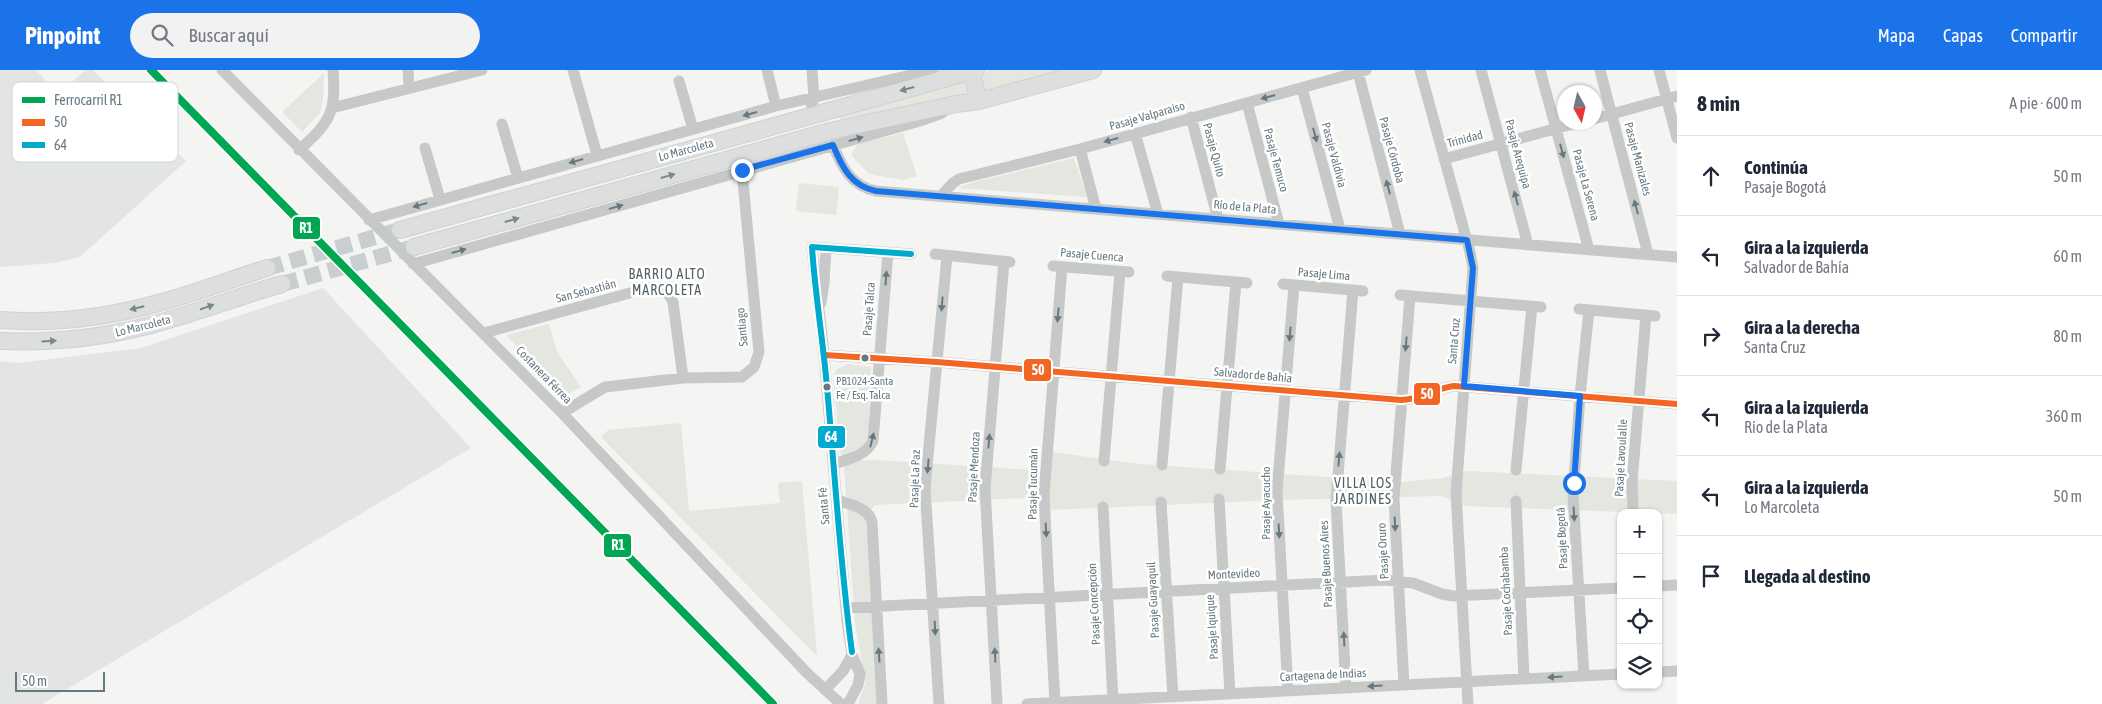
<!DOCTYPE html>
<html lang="es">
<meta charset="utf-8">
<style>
:root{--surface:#fff;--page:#f2f2f3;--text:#1f2937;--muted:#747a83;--line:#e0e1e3;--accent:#1a73e8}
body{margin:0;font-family:"Asap Condensed",sans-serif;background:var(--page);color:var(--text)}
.controls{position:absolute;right:15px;bottom:15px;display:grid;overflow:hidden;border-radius:10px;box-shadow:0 1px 4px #0004}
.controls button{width:45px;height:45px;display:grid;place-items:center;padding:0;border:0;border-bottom:1px solid var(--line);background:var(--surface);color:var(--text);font:25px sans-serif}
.compass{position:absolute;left:1557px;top:15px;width:45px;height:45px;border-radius:50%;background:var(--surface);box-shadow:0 1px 4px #0004;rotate:172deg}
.scale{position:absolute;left:15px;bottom:12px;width:90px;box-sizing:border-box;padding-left:5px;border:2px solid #667981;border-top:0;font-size:14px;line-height:18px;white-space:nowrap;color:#667981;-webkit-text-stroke:4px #fff;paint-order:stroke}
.stop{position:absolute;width:15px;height:15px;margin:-11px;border:4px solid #1a73e8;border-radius:50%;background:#fff}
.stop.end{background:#1a73e8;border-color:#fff;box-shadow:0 1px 5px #0008}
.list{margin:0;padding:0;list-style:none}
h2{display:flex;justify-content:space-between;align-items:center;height:65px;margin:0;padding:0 20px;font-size:21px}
h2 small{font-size:16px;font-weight:400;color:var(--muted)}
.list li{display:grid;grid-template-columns:32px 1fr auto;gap:15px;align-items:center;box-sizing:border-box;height:80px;padding:0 20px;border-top:1px solid var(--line)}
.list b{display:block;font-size:19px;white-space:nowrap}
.list p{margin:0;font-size:16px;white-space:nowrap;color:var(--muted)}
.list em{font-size:16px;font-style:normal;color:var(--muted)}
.icon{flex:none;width:28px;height:28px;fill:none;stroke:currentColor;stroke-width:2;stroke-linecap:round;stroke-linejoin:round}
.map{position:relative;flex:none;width:1677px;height:634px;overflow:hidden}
header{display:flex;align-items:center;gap:30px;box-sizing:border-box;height:70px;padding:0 25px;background:var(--accent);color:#fff}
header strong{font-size:24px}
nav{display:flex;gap:28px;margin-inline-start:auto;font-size:18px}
.search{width:350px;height:45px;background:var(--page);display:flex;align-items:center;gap:12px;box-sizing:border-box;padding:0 18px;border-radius:28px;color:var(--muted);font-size:19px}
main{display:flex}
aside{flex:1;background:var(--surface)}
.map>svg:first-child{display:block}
</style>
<header>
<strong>Pinpoint</strong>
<div class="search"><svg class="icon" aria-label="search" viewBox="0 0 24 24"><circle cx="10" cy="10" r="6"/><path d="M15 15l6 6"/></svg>Buscar aquí</div>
<nav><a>Mapa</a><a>Capas</a><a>Compartir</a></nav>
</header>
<main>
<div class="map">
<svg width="1677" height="634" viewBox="0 0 1677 634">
<rect width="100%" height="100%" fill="#f4f4f3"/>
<path fill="#e3e5e4" d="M0,0H36L59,24L85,0H93L186,91L80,187L54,193L0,197Z
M323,218L471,378L42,634H0V291L18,293L141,278Z"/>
<path fill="#e4e6e0" d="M989,0H1061L845,57L836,42Z
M324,3L323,29L320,43L302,62L282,42Z
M903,63L917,106L903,110L869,104L851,85L858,74Z
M1074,88L1087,127L958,118L974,112Z
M799,113L839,117L836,145L796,141Z
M549,254L557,282L581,317L564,326L506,265Z
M848,294L871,297L868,377L854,380L841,387L833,310L836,300Z
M681,353L689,441L780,433L778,413L802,411L817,586L601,367L608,360Z
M1052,382L1139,394L1402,412L1443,408L1467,401L1677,411V444L1463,436L1442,426L1278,430L1049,440L1046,427L874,435L866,449L881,634H858L865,614L855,551L844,396L856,390H875L1050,401Z"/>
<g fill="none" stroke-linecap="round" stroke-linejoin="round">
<path stroke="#c9cfd1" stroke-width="16" stroke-dasharray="16 8" stroke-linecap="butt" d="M267,198L400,160
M282,214L414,177"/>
<g stroke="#d0d1d1" stroke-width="18">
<path id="secondary" d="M971,1L979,31
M400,160L976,0
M414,177L830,61L956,34L979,31L1093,0
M0,250C54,254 110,247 162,232C198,222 232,209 267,198
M0,271C49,273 100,268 147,256C193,244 237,227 282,214"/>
</g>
<path stroke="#c7c9c8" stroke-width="11" d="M222,0L562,343L807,603L841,634
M408,0L409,18
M573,0L597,85
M767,0L776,36
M1420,0L1470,182L1473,198L1456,423L1468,634
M1481,0L1528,175
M1540,0L1589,180
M1600,0L1648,184
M1659,0L1677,68
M1358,2L1400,164
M679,11L693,59
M1302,18L1340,159
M1247,33L1279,154
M811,34L814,29L812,0
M332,38L482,0
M1191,47L1218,149
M1594,49L1677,26
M502,54L518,108
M1135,63L1158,144
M833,75C842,97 851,116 876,121L1677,187
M425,78L440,129
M1080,79L1096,139
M299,80C331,51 336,43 333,0
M1444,89L1580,52
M941,126L953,113L959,109L1080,79L1366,0
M369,150L776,36L933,0
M935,184L1010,192
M413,194L920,51L942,43
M1053,196L1129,202
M1167,206L1247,213
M1283,214L1363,221
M1400,225L1541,237
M821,233L824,213L826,178
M1579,239L1655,246
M484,263L648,218C660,217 668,221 673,232L683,308
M824,285L937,292L1401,330C1420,330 1436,318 1454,316L1677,334
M562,343L605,317L683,308L742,307L754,297L759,282L742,101
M1104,391L1120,202
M834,394C848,389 866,386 873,371L888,182
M1162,395L1178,207
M1220,399L1236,212
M1516,400L1532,236
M1219,429L1230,624
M837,430C850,435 868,437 872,452L882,634
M1516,431L1524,609
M1161,432L1173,627
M1103,437L1113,630
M1633,443L1632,412L1646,245
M1658,516L1677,515
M846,538L1385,510L1413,513L1442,524L1453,526L1621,518
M1658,602L1677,601
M1584,606L1573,425L1580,326L1589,240
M1404,615L1394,429L1410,226
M1346,618L1336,430L1353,220
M825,620L843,601L852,585
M1288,621L1277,422L1294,215
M1055,633L1044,425L1062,197
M848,634L858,615L860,604L852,585L847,551C839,463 832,374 824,286C821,250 815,214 812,177L911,184
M939,634L925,418L947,186
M997,634L985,419L1004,191
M1027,634L1621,604"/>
<use href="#secondary" stroke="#dddede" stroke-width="16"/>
<g stroke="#fff" stroke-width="10">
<path id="bus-1" d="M824,285L937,292L1401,330C1420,330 1436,318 1454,316L1677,334"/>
</g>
<g stroke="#fff" stroke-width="10">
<path id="bus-2" d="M852,582C840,494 835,405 827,317C823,270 815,224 812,177L911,184"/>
</g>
<use href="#bus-1" stroke="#f26522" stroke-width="6"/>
<use href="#bus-2" stroke="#00a9ce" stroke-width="6"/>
<g stroke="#fff" stroke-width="11">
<path id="rail-1" d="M151,0L773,634"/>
</g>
<use href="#rail-1" stroke="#00a651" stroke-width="8"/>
</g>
<defs><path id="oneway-solid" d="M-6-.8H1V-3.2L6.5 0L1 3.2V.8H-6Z" transform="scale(1.25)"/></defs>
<g fill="#78888f">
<use href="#oneway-solid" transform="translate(907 19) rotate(165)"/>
<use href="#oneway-solid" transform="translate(668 106) rotate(-16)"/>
<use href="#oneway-solid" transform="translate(512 150) rotate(-16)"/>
<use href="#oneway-solid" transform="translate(207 237) rotate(-19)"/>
<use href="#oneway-solid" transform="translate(137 238) rotate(167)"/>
<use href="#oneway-solid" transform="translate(49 271) rotate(-3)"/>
</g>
<g fill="#667981">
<use href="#oneway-solid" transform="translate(1268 27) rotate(165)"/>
<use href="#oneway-solid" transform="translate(750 44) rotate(165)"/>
<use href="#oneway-solid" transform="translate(1315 65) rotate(75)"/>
<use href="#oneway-solid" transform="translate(856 69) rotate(-16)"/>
<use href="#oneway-solid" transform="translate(1111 70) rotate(164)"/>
<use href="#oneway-solid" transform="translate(1562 81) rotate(75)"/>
<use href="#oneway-solid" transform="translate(576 91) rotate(164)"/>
<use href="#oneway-solid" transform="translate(1388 117) rotate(-105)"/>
<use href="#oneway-solid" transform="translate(1516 128) rotate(-105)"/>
<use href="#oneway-solid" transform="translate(420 135) rotate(164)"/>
<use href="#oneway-solid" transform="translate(616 137) rotate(-16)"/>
<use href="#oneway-solid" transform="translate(1636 137) rotate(-105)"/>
<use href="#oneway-solid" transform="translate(459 181) rotate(-16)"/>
<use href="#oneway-solid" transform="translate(886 208) rotate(-86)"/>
<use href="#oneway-solid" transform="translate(942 234) rotate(95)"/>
<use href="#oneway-solid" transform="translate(1058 245) rotate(95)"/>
<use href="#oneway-solid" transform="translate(1290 264) rotate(95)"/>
<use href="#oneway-solid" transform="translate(1406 274) rotate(95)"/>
<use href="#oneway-solid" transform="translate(872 370) rotate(-76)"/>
<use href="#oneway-solid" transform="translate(989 371) rotate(-85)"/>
<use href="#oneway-solid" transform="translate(1339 389) rotate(-85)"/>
<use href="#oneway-solid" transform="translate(928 396) rotate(95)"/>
<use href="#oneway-solid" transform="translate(1574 444) rotate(87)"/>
<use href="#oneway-solid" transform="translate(1395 454) rotate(87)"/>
<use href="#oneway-solid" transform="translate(1046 460) rotate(87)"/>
<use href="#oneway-solid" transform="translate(1279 461) rotate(87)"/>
<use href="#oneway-solid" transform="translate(935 558) rotate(87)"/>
<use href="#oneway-solid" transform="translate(1344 569) rotate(-93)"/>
<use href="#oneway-solid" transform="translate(879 585) rotate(-94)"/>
<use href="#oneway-solid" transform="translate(995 585) rotate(-93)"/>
<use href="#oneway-solid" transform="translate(1555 607) rotate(177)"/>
<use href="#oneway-solid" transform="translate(1375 616) rotate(177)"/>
</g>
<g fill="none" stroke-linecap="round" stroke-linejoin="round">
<path stroke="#1a73e8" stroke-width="6" d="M742,100L833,75C842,97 851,116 876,121L1467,170L1473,198L1464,316L1580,326L1574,413"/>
</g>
<g fill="#667981" stroke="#fff" stroke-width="2">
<circle cx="865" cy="288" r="4.5"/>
<circle cx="827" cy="317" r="4.5"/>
</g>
<g text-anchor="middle" stroke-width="5" stroke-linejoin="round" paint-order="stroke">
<g font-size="11" fill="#667981" stroke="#fff" text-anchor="start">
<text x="836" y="315">PB1024-Santa<tspan x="836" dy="14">Fe / Esq. Talca</tspan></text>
</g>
<g font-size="12" fill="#667981" stroke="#fff">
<text transform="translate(1147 46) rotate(-16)" y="4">Pasaje Valparaíso</text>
<text transform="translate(1465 69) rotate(-15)" y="4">Trinidad</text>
<text transform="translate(686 80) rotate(-15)" y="4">Lo Marcoleta</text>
<text transform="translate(1214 80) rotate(75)" y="4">Pasaje Quito</text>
<text transform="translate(1392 80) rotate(75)" y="4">Pasaje Córdoba</text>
<text transform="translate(1518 84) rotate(75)" y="4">Pasaje Arequipa</text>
<text transform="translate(1334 85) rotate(75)" y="4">Pasaje Valdivia</text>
<text transform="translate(1638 89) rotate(75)" y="4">Pasaje Manizales</text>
<text transform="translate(1276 90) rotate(75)" y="4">Pasaje Temuco</text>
<text transform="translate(1586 115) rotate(75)" y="4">Pasaje La Serena</text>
<text transform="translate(1245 137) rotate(5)" y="4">Río de la Plata</text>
<text transform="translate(1092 185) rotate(5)" y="4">Pasaje Cuenca</text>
<text transform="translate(1324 204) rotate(5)" y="4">Pasaje Lima</text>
<text transform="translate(586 221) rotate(-15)" y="4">San Sebastián</text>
<text transform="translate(869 239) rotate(-86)" y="4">Pasaje Talca</text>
<text transform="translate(143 256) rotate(-14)" y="4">Lo Marcoleta</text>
<text transform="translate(742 257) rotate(-95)" y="4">Santiago</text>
<text transform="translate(1454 271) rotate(-85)" y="4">Santa Cruz</text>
<text transform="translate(544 305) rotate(46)" y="4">Costanera Férrea</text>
<text transform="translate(1253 305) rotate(5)" y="4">Salvador de Bahía</text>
<text transform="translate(1621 388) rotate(-87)" y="4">Pasaje Lavoulalle</text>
<text transform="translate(974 397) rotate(-87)" y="4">Pasaje Mendoza</text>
<text transform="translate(915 409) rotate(-88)" y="4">Pasaje La Paz</text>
<text transform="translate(1033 414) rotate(-89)" y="4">Pasaje Tucumán</text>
<text transform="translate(1266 433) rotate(-90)" y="4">Pasaje Ayacucho</text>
<text transform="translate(824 436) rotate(-95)" y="4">Santa Fé</text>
<text transform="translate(1562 468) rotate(-93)" y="4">Pasaje Bogotá</text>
<text transform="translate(1383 481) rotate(-93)" y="4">Pasaje Oruro</text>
<text transform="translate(1326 494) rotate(-93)" y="4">Pasaje Buenos Aires</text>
<text transform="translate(1234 504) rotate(-3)" y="4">Montevideo</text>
<text transform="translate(1506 521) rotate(-93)" y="4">Pasaje Cochabamba</text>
<text transform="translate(1153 530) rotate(-93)" y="4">Pasaje Guayaquil</text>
<text transform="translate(1094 534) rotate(-93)" y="4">Pasaje Concepción</text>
<text transform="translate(1212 557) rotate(-94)" y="4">Pasaje Iquique</text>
<text transform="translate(1323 605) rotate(-3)" y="4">Cartagena de Indias</text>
</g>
<g font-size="14" letter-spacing="1" fill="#536167" stroke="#fff">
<text x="667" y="209">BARRIO ALTO<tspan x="667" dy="16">MARCOLETA</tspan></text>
<text x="1363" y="418">VILLA LOS<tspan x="1363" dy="16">JARDINES</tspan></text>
</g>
</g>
<rect x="12" y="12" width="166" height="80" rx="8" fill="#fff" stroke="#d1d7d9" stroke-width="1"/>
<rect x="22" y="27" width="23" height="6" fill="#00a651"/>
<rect x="22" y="49" width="23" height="7" fill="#f26522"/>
<rect x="22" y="72" width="23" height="6" fill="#00a9ce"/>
<g font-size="14" fill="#667981">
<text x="54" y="35">Ferrocarril R1</text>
<text x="54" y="57">50</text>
<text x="54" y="80">64</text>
</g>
<g stroke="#fff" stroke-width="2">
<rect x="292" y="146" width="29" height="24" rx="5" fill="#00a651"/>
<rect x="1023" y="288" width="29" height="24" rx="5" fill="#f26522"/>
<rect x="1413" y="312" width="28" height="24" rx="5" fill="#f26522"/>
<rect x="817" y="355" width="29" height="24" rx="5" fill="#00a9ce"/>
<rect x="603" y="463" width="29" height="25" rx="5" fill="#00a651"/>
</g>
<g font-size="14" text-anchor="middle" font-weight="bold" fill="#fff">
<text x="306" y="163">R1</text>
<text x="1038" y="305">50</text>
<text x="1427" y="329">50</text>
<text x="831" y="372">64</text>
<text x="618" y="480">R1</text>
</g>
</svg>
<div class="controls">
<button>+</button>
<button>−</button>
<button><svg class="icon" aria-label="locate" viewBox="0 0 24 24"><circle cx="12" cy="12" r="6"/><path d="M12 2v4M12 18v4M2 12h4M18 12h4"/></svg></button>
<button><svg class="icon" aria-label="layers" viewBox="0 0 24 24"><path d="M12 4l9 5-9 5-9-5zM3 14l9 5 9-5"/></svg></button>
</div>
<svg class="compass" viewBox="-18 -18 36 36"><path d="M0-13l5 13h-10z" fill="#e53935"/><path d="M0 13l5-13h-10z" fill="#747a83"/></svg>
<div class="scale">50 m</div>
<div class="stop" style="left:1574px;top:413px"></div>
<div class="stop end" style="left:742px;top:100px"></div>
</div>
<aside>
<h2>8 min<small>A pie · 600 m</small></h2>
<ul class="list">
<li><svg class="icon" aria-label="ahead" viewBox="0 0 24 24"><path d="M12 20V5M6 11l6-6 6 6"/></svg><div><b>Continúa</b><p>Pasaje Bogotá</p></div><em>50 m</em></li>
<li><svg class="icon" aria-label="left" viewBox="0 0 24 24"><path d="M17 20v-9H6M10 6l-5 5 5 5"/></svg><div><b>Gira a la izquierda</b><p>Salvador de Bahía</p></div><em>60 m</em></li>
<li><svg class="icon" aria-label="right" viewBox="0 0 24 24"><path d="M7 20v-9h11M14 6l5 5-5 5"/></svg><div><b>Gira a la derecha</b><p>Santa Cruz</p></div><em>80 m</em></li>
<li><svg class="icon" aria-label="left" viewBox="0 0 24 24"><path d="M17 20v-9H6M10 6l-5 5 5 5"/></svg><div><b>Gira a la izquierda</b><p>Río de la Plata</p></div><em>360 m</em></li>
<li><svg class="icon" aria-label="left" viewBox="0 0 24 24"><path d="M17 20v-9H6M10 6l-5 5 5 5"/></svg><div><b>Gira a la izquierda</b><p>Lo Marcoleta</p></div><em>50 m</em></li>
<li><svg class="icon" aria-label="arrive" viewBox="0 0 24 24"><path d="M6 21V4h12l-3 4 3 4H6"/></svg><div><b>Llegada al destino</b></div></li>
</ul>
</aside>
</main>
